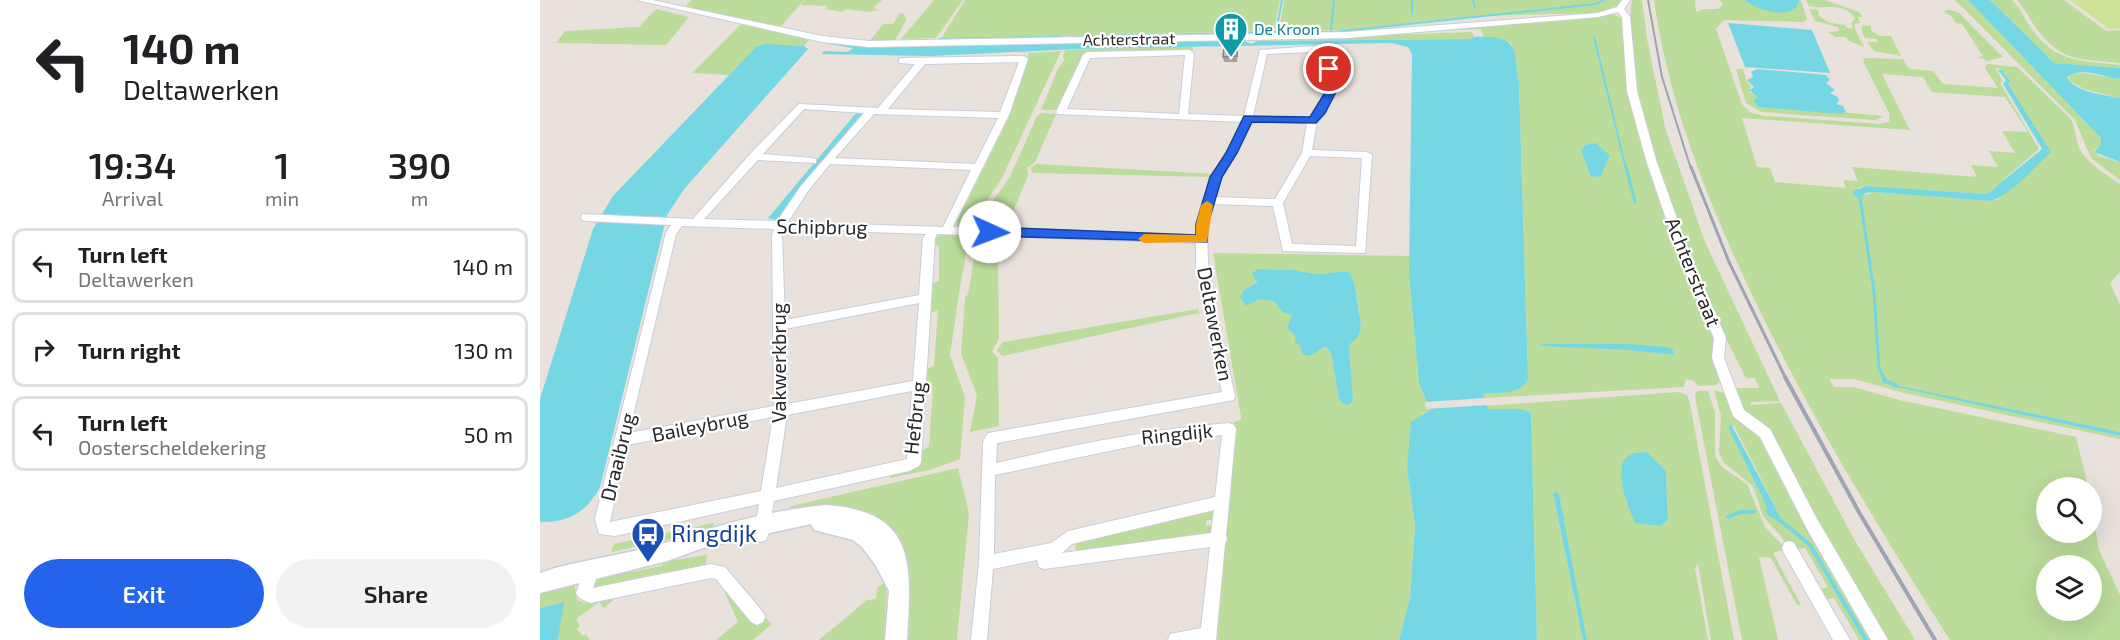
<!DOCTYPE html>
<html lang="en">
<head>
<meta charset="utf-8">
<style>
	body { margin:0; font-family:"Exo 2",sans-serif; background:#f2f2f2; color:#202124; height:100vh; display:flex; flex-direction:column; font-size:22px; white-space:nowrap }
	* { box-sizing:border-box; margin:0 }
	p { font-size:20px; color:#757577 }
	.icon { flex:none; width:33px; height:33px; fill:none; stroke:currentColor; stroke-width:2; stroke-linecap:round; stroke-linejoin:round }
	.map { position:relative; flex:1; overflow:hidden }
	.side { display:flex; flex-direction:column; background:#fff; width:540px }
	.side>* { flex:none }
	.hud { background:#fff; color:#202124; overflow:hidden }
	.fabs { position:absolute; left:1496px; top:477px; display:grid; gap:12px }
	.fabs a { display:grid; place-items:center; width:66px; height:66px; border-radius:50%; background:#fff; box-shadow:0 6px 24px #0002; font-size:30px }
	.pin { position:absolute; display:grid; place-items:center; width:51px; height:51px; color:#fff; margin:-26px; border:3px solid #fff; border-radius:50%; box-shadow:0 2px 6px #0007 }
	.me { position:absolute; width:66px; margin:-33px; rotate:92deg; stroke-linejoin:round; filter:drop-shadow(0 0 4px #0008) }
	.turn { display:flex; align-items:center; gap:21px; height:126px; padding:0 24px; font-size:27px }
	.turn .icon { width:78px; height:78px; stroke-width:2.5 }
	.turn b { display:block; font-size:42px; line-height:51px }
	.eta { display:flex; justify-content:space-evenly; align-items:center; height:102px; text-align:center }
	.eta b { font-size:36px; font-weight:600; line-height:42px }
	.primary-button { display:flex; gap:12px; margin-top:auto; padding:12px 24px }
	.primary-button a { flex:1; height:69px; border-radius:36px; background:#2563eb; color:#fff; font-size:24px; font-weight:600; line-height:69px; text-align:center }
	.primary-button a+a { background:#f2f2f2; color:#202124 }
	ul { padding:0; list-style:none }
	li { display:flex; align-items:center; gap:18px; height:75px; margin:0 12px 9px; padding:0 12px; border:3px solid #e0e0e0; border-radius:12px }
	li div { flex:1 }
	li b { display:block; font-size:22px }
	li em { font-style:normal }
	main { display:flex; flex:1; min-height:0 }
	.map>svg:first-child { display:block }
</style>
</head>
<body>
<main>
<section class="side">
<div class="hud">
<div class="turn"><svg class="icon" aria-label="left" viewBox="0 0 24 24"><path d="M17 20v-9H6M10 6l-5 5 5 5"/></svg><div><b>140 m</b>Deltawerken</div></div>
</div>
<div class="eta">
<div><b>19:34</b><p>Arrival</p></div>
<div><b>1</b><p>min</p></div>
<div><b>390</b><p>m</p></div>
</div>
<ul>
<li><svg class="icon" aria-label="left" viewBox="0 0 24 24"><path d="M17 20v-9H6M10 6l-5 5 5 5"/></svg><div><b>Turn left</b><p>Deltawerken</p></div><em>140 m</em></li>
<li><svg class="icon" aria-label="right" viewBox="0 0 24 24"><path d="M7 20v-9h11M14 6l5 5-5 5"/></svg><div><b>Turn right</b></div><em>130 m</em></li>
<li><svg class="icon" aria-label="left" viewBox="0 0 24 24"><path d="M17 20v-9H6M10 6l-5 5 5 5"/></svg><div><b>Turn left</b><p>Oosterscheldekering</p></div><em>50 m</em></li>
</ul>
<div class="primary-button"><a>Exit</a><a>Share</a></div>
</section>
<div class="map">
<svg width="1580" height="640" viewBox="0 0 1580 640">
	<rect width="100%" height="100%" fill="#e9e1db"/>
	<path fill="#bbdc9b" fill-rule="evenodd" d="M108,0L153,7L146,5L152,0H264L241,26L225,23L253,30Z
		M265,0H342L333,8L338,10L329,12L305,9L302,12L286,9L288,6L261,5Z
		M394,0H423L396,38L361,39Z
		M425,0H740L734,31L401,39Z
		M744,0H1083V4L1071,11L1058,13L937,16L808,30L739,31Z
		M1092,0H1102L1107,39L1125,127L1165,242L1240,401L1211,402V405L1241,403L1314,539L1375,640H1343L1245,463L1203,412L1195,388H1219L1215,378H1206C1170,309 1139,237 1116,162C1105,125 1095,90 1092,50C1091,34 1089,16 1092,0Z
		M1114,0H1155L1156,12L1163,9H1178L1183,4L1179,0H1205L1228,11L1259,3V0H1261L1267,19L1263,22L1184,20L1176,29L1202,104L1211,113L1226,116L1338,124L1349,122V113L1323,61L1325,58L1363,59L1369,69L1393,71L1403,84L1458,88L1445,68L1447,64L1477,67L1530,118C1536,128 1535,135 1538,145C1543,161 1567,175 1580,184V272L1570,283L1580,305V432L1353,386L1580,436V439L1364,393L1314,379H1289L1294,387H1314L1359,400L1536,437L1548,487L1506,488V532H1551V503L1559,550L1580,595V640H1410C1339,529 1272,419 1215,301C1169,204 1129,106 1114,0ZM1455,68C1463,69 1466,75 1470,81L1468,84L1510,152L1458,199L1449,201L1334,192L1317,198V188L1326,186L1447,194L1499,149L1460,83L1463,81ZM1342,74L1383,77L1392,92L1465,97L1488,132L1462,131L1475,153L1449,151L1458,167L1431,165L1437,177L1312,167L1318,181L1303,180L1306,188L1235,182L1230,168L1217,167L1202,118L1370,130ZM1506,566H1551V610H1506Z
		M1266,0H1285L1319,12L1322,17H1318L1320,23L1315,24V29L1324,47L1309,41L1306,37H1295L1288,32L1299,31L1298,27L1275,21L1269,9L1278,10L1279,16L1290,23L1305,25L1307,28L1313,29L1311,23L1315,19C1305,1 1284,10 1269,6Z
		M1415,0H1428L1561,138V144L1553,151L1559,156L1580,162V180L1551,158L1535,120Z
		M1450,0H1472C1481,9 1485,20 1493,31C1517,63 1543,61 1580,65V68L1514,63Z
		M1477,0H1524L1566,31L1580,30V63C1544,59 1523,63 1499,32C1491,22 1486,10 1477,0Z
		M116,9L149,17L126,45L16,43L25,31L99,27Z
		M1409,10L1418,12L1463,57L1448,61L1438,57L1443,56L1422,24L1416,23L1411,16L1403,11Z
		M360,13L364,14L366,20L355,41L329,42L343,24H353Z
		M1072,14L1084,19L1103,139L1176,335L1173,359L1181,381L1176,385L1159,386L1152,380L1146,379L1144,387L943,398V394L975,391L988,378L979,84L972,44L964,39L944,37L941,29L855,32Z
		M201,24L269,40L264,46L219,45L189,75L152,73Z
		M1323,25L1331,26V31L1340,36H1351L1361,56L1334,51L1327,42H1338L1336,39L1325,38L1321,29Z
		M932,32L934,37L929,39L716,41L717,38L849,33L850,35Z
		M653,46V50L543,53L517,110H501L518,69L525,59L523,57L525,50Z
		M521,51L462,178L437,215L433,227L417,226L416,221L489,53Z
		M1196,69H1203L1207,82L1211,86L1210,92L1217,97L1214,100L1215,104L1344,116L1335,120L1222,112L1206,103Z
		M1542,73L1580,79V98L1544,89L1528,80L1531,74Z
		M501,113L516,114L495,162L487,168L488,176L466,228L439,227L447,209L470,177L497,116Z
		M497,164L674,174L673,177L493,173L490,168Z
		M403,234L430,235L420,287L410,355L425,397L420,459L389,470L350,478V476L389,446L393,389L383,395L385,371L394,365L398,310L388,314L389,285L399,281V245L392,246L393,239Z
		M438,236H461L458,246L459,339L452,351L458,358L459,426L430,432L437,395L421,354L425,298L428,294Z
		M673,253L870,256L869,275L879,383L890,410L882,414L867,468L875,525L870,598L859,640H674L694,422L701,420V417ZM718,269L752,270L778,274L805,271L810,273L814,282L821,324L819,336L810,344L809,349L808,405L803,404L799,399L791,352L787,347L784,346L773,354L767,356L756,335L752,315L742,312L734,301L719,298L706,306L704,290L717,281Z
		M658,309L659,313L462,356L457,350L463,342Z
		M1174,390L1184,393L1191,409L1224,435L1337,640H1319L1294,598L1285,600L1280,589L1288,587L1265,548L1257,549L1249,546L1223,516L1213,486L1183,462L1179,452L1181,416ZM1188,426H1194L1242,520L1240,522L1225,513L1228,508Z
		M1158,391H1168L1175,412V456L1182,467L1207,484L1225,527L1246,549L1233,553L1261,605H1257L1231,558L1219,557L1238,640H1202L1156,402L1155,394Z
		M1139,392L1147,395L1150,404L1194,640H1171L1158,563L1155,568L1168,640H1047L1017,492L1013,493L1043,640H997L991,414L968,409H947L945,406ZM1107,452L1126,471L1128,520L1087,505L1082,466Z
		M418,468L429,513L417,640H364L363,561L250,512L251,506Z
		M674,505L673,520H667L666,525L672,526L671,538L535,556L536,538Z
		M174,523L172,530L130,542V539L71,552L74,544Z
		M167,555L165,567L126,576V572L105,576L104,581L54,589L53,586L60,576L71,570L70,576L122,566L123,562Z
		M347,581L344,640H279L327,600L336,599L337,588Z
		M34,583L37,600L45,603L72,598L73,600L64,608L59,602L36,619L40,626L37,629L43,636L46,634L50,640H18L23,602L0,608V590Z
		M186,588L215,624L225,617L232,624L213,640H176L198,622L184,590Z"/>
	<path fill="#cee397" d="M1530,0H1580V28L1569,29Z"/>
	<path fill="#75d7e4" d="M1205,0H1259V3C1249,21 1217,10 1205,0Z
		M1428,0H1450L1514,63L1580,68V79C1564,78 1540,65 1527,78C1536,92 1564,95 1580,98V162L1554,152L1561,144V138Z
		M1188,23L1272,30L1290,73L1205,67Z
		M934,37C980,35 973,46 979,84L988,378C982,396 959,392 943,394L948,409H982L991,413L997,640H859L870,598L875,525L867,468L871,422L890,410L879,383L869,275L872,54L868,47L851,43L537,49L390,56L281,54L284,51L307,52L313,48L284,43L330,47L702,40L711,44L718,41L929,39Z
		M225,44L264,46L268,49L145,188L127,215L60,487C47,512 28,523 0,522V399L53,229L73,196L217,46Z
		M1217,69L1286,75L1290,80L1286,83L1295,90L1290,93L1298,97L1299,101L1296,104L1303,106L1306,112L1300,114L1219,107L1213,101L1217,97L1210,90L1214,87L1207,80L1213,77L1211,72Z
		M1458,70H1462L1470,81L1468,84L1511,152C1496,166 1467,199 1449,201L1334,192L1326,193L1320,199L1313,195V191L1326,186L1447,194L1502,149L1463,84L1466,80Z
		M317,112L324,113L237,220L228,218Z
		M1056,143L1070,156L1060,177L1051,176L1041,151L1045,145Z
		M718,269L752,270L778,274L805,271L810,273L814,282L821,325L819,336L810,344L809,349L813,401L808,405L803,404L799,399L791,353L787,347H783L774,354L767,356L762,353L760,345L755,342V335L747,328L752,315L742,312L734,301L719,299L706,306L700,297L704,290L717,282L712,273Z
		M1000,344H1089L1127,347L1132,349L1135,355L1088,350L1002,346Z
		M1355,385L1580,432V436L1352,386Z
		M1191,424L1242,520L1240,523L1225,513L1227,507L1188,427Z
		M1107,452L1126,471L1128,520L1120,526L1096,523C1088,511 1075,472 1085,459C1091,452 1100,453 1107,452Z
		M1017,492L1019,494L1047,640H1043L1013,493Z
		M24,602L18,640H0V608Z"/>
	<path fill="#e9e1db" d="M946,398L948,405L886,409L885,402Z"/>
	<g fill="none" stroke-linecap="round" stroke-linejoin="round">
		<path stroke="#75d7e4" stroke-width="2" d="M872,0V14
			M933,0L935,7
			M791,31L794,0
			M730,32H794L1056,4L1064,0
			M736,32L742,0
			M560,36L722,33
			M534,37L553,36
			M1054,37L1086,169
			M399,39L520,37"/>
		<path stroke="#75d7e4" stroke-width="3" d="M1086,167L1095,202
			M1320,197L1334,292L1339,368L1344,379"/>
		<path stroke="#75d7e4" stroke-width="4" d="M1343,377L1345,381L1357,386
			M1188,517L1200,512H1214
			M1241,521L1270,545L1326,640"/>
		<defs>
			<path id="street" d="M97,0H112L282,36L329,41L807,32L1058,13L1077,7L1082,0H1090L1084,9L1090,17L1097,91L1116,160L1153,263L1186,338L1184,358L1204,410L1230,429L1277,519L1348,640H1331L1267,529L1220,437L1194,417L1192,413L1172,358L1174,338L1141,263L1106,160L1087,91L1082,17L1078,12L1058,17L807,38L329,47L282,42Z
				M775,46L787,52L799,86L785,113L777,121L772,150L827,152L832,155L825,253L743,251L733,206L673,204C656,262 683,337 695,396L694,400L457,443L456,463C533,445 610,429 689,423L694,425L696,429L686,535L687,539L685,544L676,640H628L630,634L661,628L670,547L504,569L499,567L497,560L453,569L447,640H431L439,563L443,442L448,433L682,392L656,270V243L397,234L395,238L381,462L379,466L369,471L234,501L228,535L226,540L221,542L216,540L214,535L219,504L75,536L59,534L55,519L126,233L131,225L46,221L42,220L41,217L42,214L153,219L210,154L259,104L338,108L375,64L359,63V59L362,58L484,56L488,59L469,115L413,227L657,235C657,193 684,159 702,122L518,114L516,112L543,55L547,52L650,50L654,54L648,114L704,116L720,50ZM774,52L779,54L789,86L776,112L770,117L713,116L727,54ZM645,55L639,114L527,109L550,58ZM479,62L460,112L348,109L385,64ZM264,109L324,113L261,186L237,221L164,219L218,160L276,163V159L272,158L223,154ZM334,114L458,118L435,164L295,158ZM711,122L767,123L762,153L735,199L675,197L681,177L697,153ZM770,156L822,158L816,246L752,244L743,203ZM290,164L431,170L403,227L248,222L268,191ZM142,226L234,229L232,235L234,406L89,433L136,234ZM245,229L386,234L383,238L379,295L245,320L242,235ZM379,303L373,381L247,404L245,329ZM372,391L367,459L236,488L247,415ZM233,417L221,491L70,522L87,445ZM682,435L675,497L528,531L511,543L454,554L455,475L598,445ZM674,510L671,533L522,553L532,544Z
				M1249,541L1254,543L1310,640H1293L1244,553L1242,548L1244,543Z
				M51,562L56,564L59,569L53,588L171,564L185,567L223,612L225,617L223,622L217,625L211,622L176,579L171,578L50,603L39,598L36,593L46,564Z"/>
			<path id="secondary" d="M285,505C379,511 371,567 367,640H345L349,591L336,566L322,547L313,540L274,530L271,524L166,547L127,561L0,593V573L15,568C52,558 91,554 128,542C178,525 232,510 285,505Z"/>
		</defs>
		<use href="#street" stroke="#c9ced9" stroke-width="2"/>
		<use href="#secondary" stroke="#c9ced9" stroke-width="3"/>
		<use href="#street" fill="#fff" fill-rule="evenodd"/>
		<use href="#secondary" fill="#fff" fill-rule="evenodd"/>
		<path stroke="#9ea4b1" stroke-width="2" d="M1108,0L1122,77L1151,169"/>
		<path stroke="#9ea4b1" stroke-width="3" d="M1151,167L1189,262L1246,379"/>
		<path stroke="#9ea4b1" stroke-width="4" d="M1245,377L1320,514L1395,640"/>
	</g>
	<path fill="#a7a29d" d="M698,52L697,62H684L683,57Z"/>
	<path fill="#c2bcb6" stroke="#88847f" stroke-width="1.5" d="M697,46V56L683,57L684,47Z"/>
	<path fill="#2563eb" stroke="#184099" stroke-width="1.5" d="M789,66L794,69L799,86L785,113L776,123L712,122L697,153L682,177L668,224L667,242L450,236L444,232L450,227L656,235V224L670,177L686,153L704,116L770,117L789,86L783,69Z"/>
	<path fill="#f59e0b" d="M667,201L673,205L667,242L604,243L598,239L604,234L656,235V224L661,205Z"/>
	<defs>
		<symbol id="building-pin" viewBox="-11 -11 22 30"><path d="M0 17L-7.5 6A9.5 9.5 0 1 1 7.5 6Z" fill="#0f9aa8" stroke="#fff"/><path d="M-4-6H4V6H1V3H-1V6H-4ZM-2.5-4.3h1.7v1.8h-1.7ZM.8-4.3h1.7v1.8H.8ZM-2.5-1h1.7V.8h-1.7ZM.8-1h1.7V.8H.8Z" fill="#fff"/></symbol>
		<symbol id="bus-pin" viewBox="-11 -11 22 30"><path d="M0 17L-7.5 6A9.5 9.5 0 1 1 7.5 6Z" fill="#1a4fb4" stroke="#fff"/><path d="M-5-6H5V4H4V6H2V4H-2V6H-4V4H-5ZM-3.5-4V0h7V-4ZM-3.5 1.2v1.5H-2V1.2ZM2 1.2v1.5H3.5V1.2Z" fill="#fff"/></symbol>
	</defs>
	<g fill-rule="evenodd">
		<use href="#building-pin" x="672" y="10" width="38" height="52"/>
		<use href="#bus-pin" x="89" y="515" width="38" height="52"/>
	</g>
	<g text-anchor="middle" stroke-width="4.5" stroke-linejoin="round" paint-order="stroke">
		<g font-size="16" fill="#0d838f" stroke="#fff" text-anchor="start">
			<text x="714" y="35">De Kroon</text>
		</g>
		<g font-size="16" fill="#282828" stroke="#fff">
			<text transform="translate(589 39) rotate(-1)" y="6">Achterstraat</text>
		</g>
		<g font-size="20" fill="#282828" stroke="#fff">
			<text transform="translate(282 227) rotate(1)" y="7">Schipbrug</text>
			<text transform="translate(1153 272) rotate(68)" y="7">Achterstraat</text>
			<text transform="translate(675 324) rotate(79)" y="7">Deltawerken</text>
			<text transform="translate(239 363) rotate(-90)" y="7">Vakwerkbrug</text>
			<text transform="translate(375 418) rotate(-84)" y="7">Hefbrug</text>
			<text transform="translate(160 426) rotate(-11)" y="7">Baileybrug</text>
			<text transform="translate(637 434) rotate(-6)" y="7">Ringdijk</text>
			<text transform="translate(78 457) rotate(-76)" y="7">Draaibrug</text>
		</g>
		<g font-size="24" fill="#164399" stroke="#fff" text-anchor="start">
			<text x="131" y="542">Ringdijk</text>
		</g>
	</g>
</svg>
<div class="fabs">
<a><svg class="icon" aria-label="search" viewBox="0 0 24 24"><circle cx="10" cy="10" r="6"/><path d="M15 15l6 6"/></svg></a>
<a><svg class="icon" aria-label="layers" viewBox="0 0 24 24"><path d="M12 4l9 5-9 5-9-5zM3 14l9 5 9-5"/></svg></a>
</div>
<div class="pin" style="left:789px;top:69px;background:#d93025"><svg class="icon" aria-label="arrive" viewBox="0 0 24 24"><path d="M6 21V4h12l-3 4 3 4H6"/></svg></div>
<svg class="me" style="left:450px;top:232px" viewBox="-20 -20 40 40"><circle r="19" fill="#fff"/><path d="M0-13L10 11 0 6-10 11z" fill="#2563eb"/></svg>
</div>
</main>
</body>
</html>
